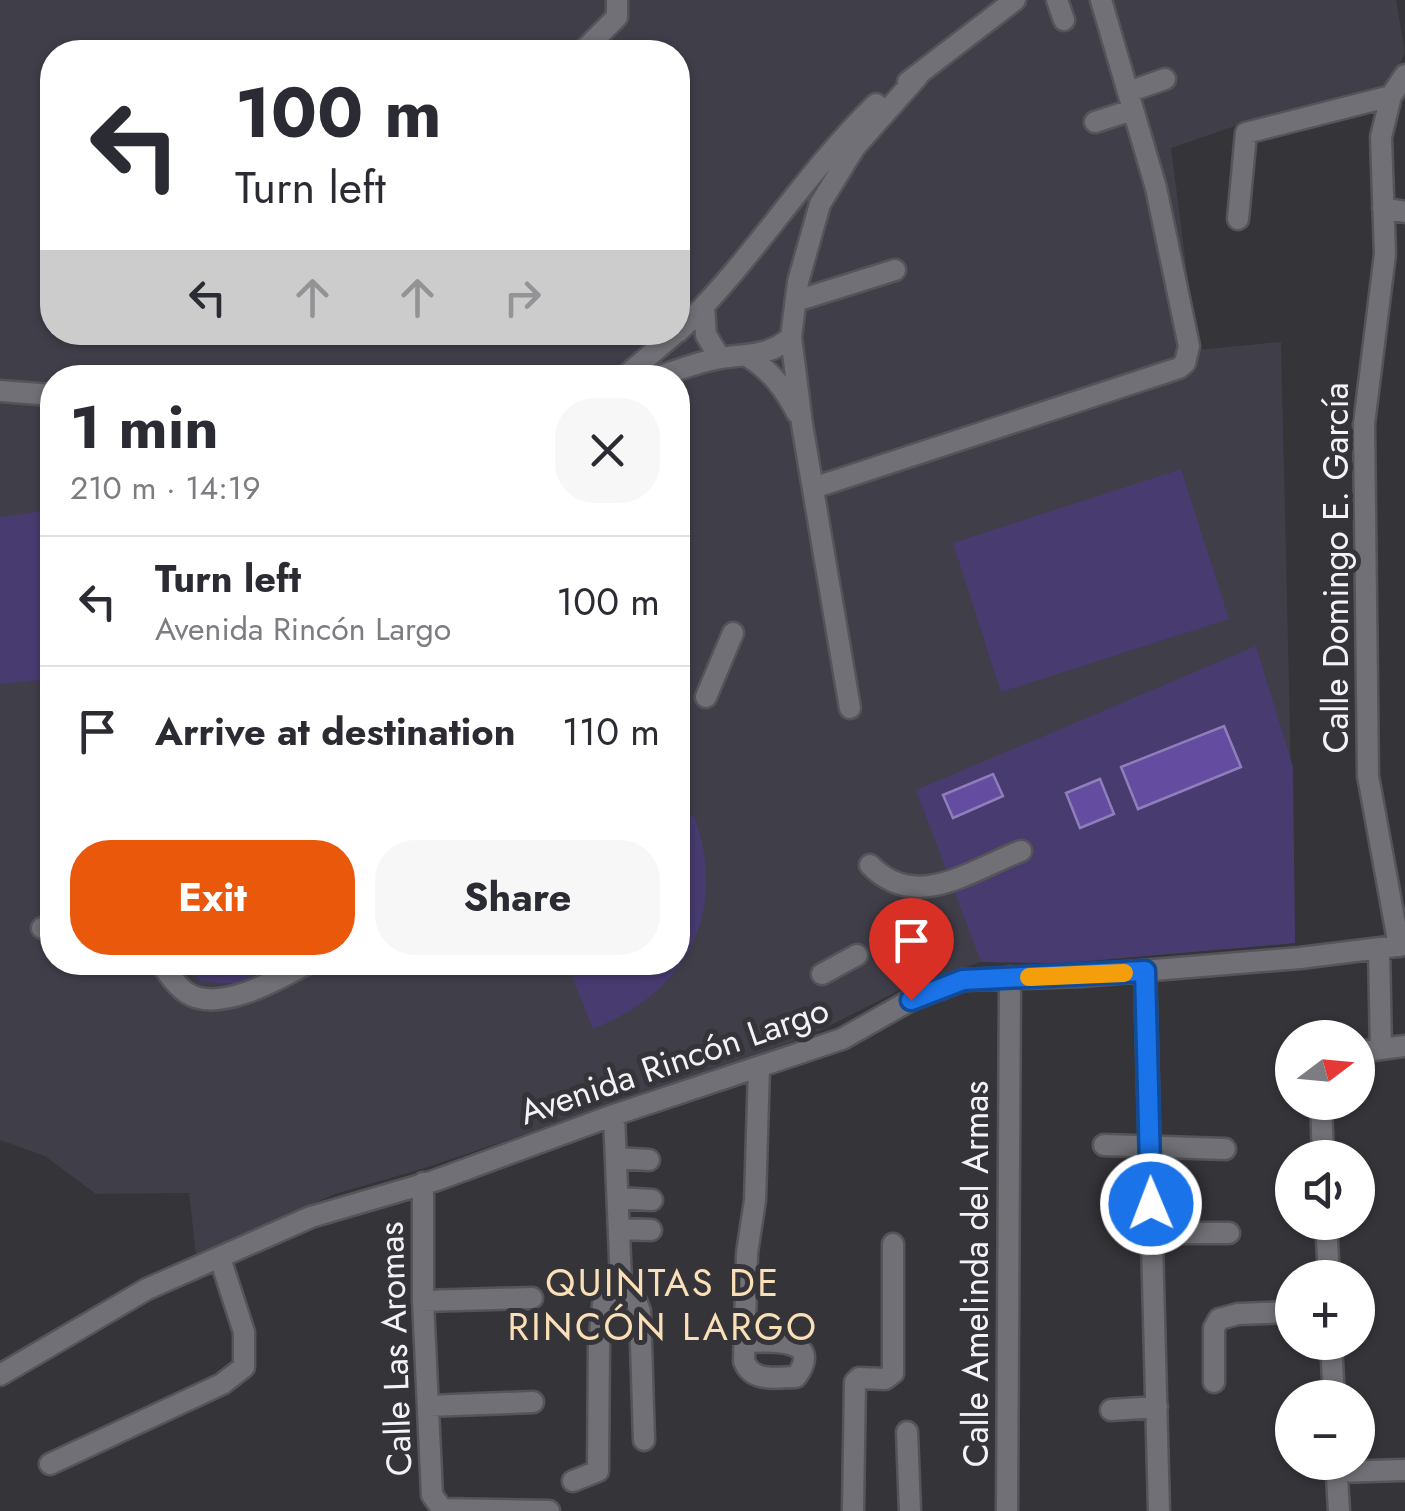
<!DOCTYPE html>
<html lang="en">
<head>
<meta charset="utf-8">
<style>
	body { margin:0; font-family:Jost,sans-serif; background:#f7f7f7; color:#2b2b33; height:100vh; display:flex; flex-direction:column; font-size:38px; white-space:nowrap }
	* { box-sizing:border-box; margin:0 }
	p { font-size:32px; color:#7c7c81 }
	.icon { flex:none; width:55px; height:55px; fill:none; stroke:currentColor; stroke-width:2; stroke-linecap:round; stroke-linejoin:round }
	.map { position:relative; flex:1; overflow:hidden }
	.drawer { position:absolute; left:40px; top:365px; width:650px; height:610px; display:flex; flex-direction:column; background:#fff; border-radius:40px; box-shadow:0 2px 8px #0004 }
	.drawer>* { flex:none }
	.top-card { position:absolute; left:40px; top:40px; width:650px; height:305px; border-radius:40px; box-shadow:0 2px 8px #0004; background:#fff; color:#2b2b33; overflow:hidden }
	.needle { width:65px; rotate:74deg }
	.tools { position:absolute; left:1275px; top:1020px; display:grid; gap:20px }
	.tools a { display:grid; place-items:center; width:100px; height:100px; border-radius:50%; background:#fff; box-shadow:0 2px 8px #0004; font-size:50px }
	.pin { position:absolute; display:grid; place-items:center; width:85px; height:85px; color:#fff; margin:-102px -42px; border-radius:50% 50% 50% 0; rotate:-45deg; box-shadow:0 0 10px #0007 }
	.pin .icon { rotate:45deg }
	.me { position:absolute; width:110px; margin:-55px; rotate:359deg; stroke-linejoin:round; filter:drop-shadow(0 0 8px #0008) }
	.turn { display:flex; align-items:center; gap:35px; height:210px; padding:0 30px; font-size:45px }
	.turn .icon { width:130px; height:130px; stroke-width:2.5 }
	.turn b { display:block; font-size:70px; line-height:85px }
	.lanes { display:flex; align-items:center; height:95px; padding:0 30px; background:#0003; justify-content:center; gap:50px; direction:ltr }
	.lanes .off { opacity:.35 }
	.round { display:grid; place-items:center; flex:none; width:105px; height:105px; border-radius:40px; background:#f7f7f7 }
	.head { display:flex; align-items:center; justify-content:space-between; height:170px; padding:0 30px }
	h1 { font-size:60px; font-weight:700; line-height:75px }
	.cta { display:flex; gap:20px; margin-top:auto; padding:20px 30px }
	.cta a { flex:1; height:115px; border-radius:40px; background:#ea580c; color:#fff; font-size:40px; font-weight:700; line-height:115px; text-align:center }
	.cta a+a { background:#f7f7f7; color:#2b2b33 }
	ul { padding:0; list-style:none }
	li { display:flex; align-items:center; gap:30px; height:130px; padding:0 30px; border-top:2px solid #e1e1e2 }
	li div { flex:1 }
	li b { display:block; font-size:38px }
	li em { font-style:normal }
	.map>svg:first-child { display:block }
</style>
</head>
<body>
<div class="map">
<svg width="1405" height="1511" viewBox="0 0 1405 1511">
	<rect width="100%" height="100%" fill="#353439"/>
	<path fill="#403e49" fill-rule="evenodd" d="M0,0H1396L1405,52L1397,71L1383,86L1365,94L1238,125L1171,148L1197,350L1281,342L1295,943L1064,963L981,962L910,985L813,1034L755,1056L428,1167L335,1194L196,1255L189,1193L96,1194L45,1156L0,1140ZM52,52H678V332H52ZM52,378H678V962H52Z"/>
	<path fill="#483b70" d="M1181,469L1229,619L1001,692L953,543Z
		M52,510V679L0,684V517Z
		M1256,646L1293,767L1295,943L1064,963L981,962L916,790Z
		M694,815C729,913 687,992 593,1029L567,963L678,962V822Z
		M188,963H289C254,983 241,986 200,981Z"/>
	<path fill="#644da0" stroke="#8f7eba" stroke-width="2.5" d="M1224,726L1241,767L1138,809L1121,767Z
		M993,774L1003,796L953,818L943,795Z
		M1100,779L1114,814L1080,828L1066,793Z"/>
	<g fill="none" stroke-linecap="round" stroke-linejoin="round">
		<defs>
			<path id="minor" d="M1057,0L1064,20
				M582,52L617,17V0
				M908,82L1015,0
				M1128,92L1165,79
				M1095,122L1132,110
				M1383,208L1405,212
				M1238,219L1246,133L1391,96
				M796,301L895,270
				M704,307L706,335L720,358
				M678,332C751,263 803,175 876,104
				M747,356C771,371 784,388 797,413
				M623,378L677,332
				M655,378C675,371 695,363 716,359C745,353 768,358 791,337
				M0,391L52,395
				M813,488L1179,368L1185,363L1189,346L1156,188L1101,0
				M706,697L733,633
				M850,708L802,424L791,337L798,282L820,204L855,147L918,76
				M870,865C916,912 969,871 1021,851
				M42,928H52
				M1399,946L1368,776L1364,424L1385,254L1381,137L1391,96L1405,75
				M1379,949L1381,1049
				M160,962C168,973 176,986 187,993C219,1014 281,978 310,962
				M1145,971L1159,1511
				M822,974L857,955
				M1358,1052L1405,1046
				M1321,1102L1323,1158
				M614,1115L621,1282L635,1298L640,1311L644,1440
				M1104,1145L1225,1149
				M616,1158L649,1160
				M423,1183V1301L432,1495L442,1509L549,1511
				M618,1198L652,1200
				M1326,1222L1329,1278
				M619,1229L651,1230
				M1152,1233H1229
				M423,1301L532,1298
				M746,1342C768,1341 825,1337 796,1377C777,1377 752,1383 744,1361L747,1253L755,1200L759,1068
				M1331,1342L1334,1398
				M0,1375L147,1289L311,1217L434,1181L614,1115L842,1039L911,1000L963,980L1081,976L1300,958L1405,945
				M1214,1382V1328L1219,1319L1238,1314L1292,1312
				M428,1406L533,1402
				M1111,1410L1157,1407
				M907,1432L910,1511
				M1336,1462L1339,1511
				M50,1464L222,1384L244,1367V1332L220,1258
				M1337,1472L1405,1470
				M573,1481L598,1471L599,1343L603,1304L621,1282
				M853,1511L855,1382L859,1378L885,1379L893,1373V1244
				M1007,1511L1010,977"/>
		</defs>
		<use href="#minor" stroke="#555458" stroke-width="25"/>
		<use href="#minor" stroke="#717076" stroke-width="20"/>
	</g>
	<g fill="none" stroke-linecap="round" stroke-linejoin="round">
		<defs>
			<path id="route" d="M911,1000L963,980L1145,971L1151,1204"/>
		</defs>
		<use href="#route" stroke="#114b97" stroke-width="25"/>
		<use href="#route" stroke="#1a73e8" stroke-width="18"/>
		<path stroke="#f59e0b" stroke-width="18" d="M1029,977L1124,973"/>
	</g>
	<g text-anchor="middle" stroke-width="10" stroke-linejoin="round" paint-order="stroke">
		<g font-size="35" fill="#f3f2f6" stroke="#353439">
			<text transform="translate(1336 568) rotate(-90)" y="12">Calle Domingo E. García</text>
			<text transform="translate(674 1061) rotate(-19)" y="12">Avenida Rincón Largo</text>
			<text transform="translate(976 1274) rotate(-90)" y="12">Calle Amelinda del Armas</text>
			<text transform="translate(395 1349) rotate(-92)" y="12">Calle Las Aromas</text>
		</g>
		<g font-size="38" letter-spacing="2.5" fill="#fadfb7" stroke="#353439">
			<text x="663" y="1296">QUINTAS DE<tspan x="663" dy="44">RINCÓN LARGO</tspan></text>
		</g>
	</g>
</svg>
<div class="tools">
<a><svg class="needle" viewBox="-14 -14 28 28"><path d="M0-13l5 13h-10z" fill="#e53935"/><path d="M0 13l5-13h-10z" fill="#7c7c81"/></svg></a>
<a><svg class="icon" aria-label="sound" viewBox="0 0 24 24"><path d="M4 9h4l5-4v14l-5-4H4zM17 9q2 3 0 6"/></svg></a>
<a>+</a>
<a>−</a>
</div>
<div class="pin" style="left:911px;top:1000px;background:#d93025"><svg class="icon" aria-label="arrive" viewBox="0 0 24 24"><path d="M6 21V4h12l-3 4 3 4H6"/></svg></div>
<svg class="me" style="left:1151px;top:1204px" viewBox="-20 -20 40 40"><circle r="17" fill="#1a73e8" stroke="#fff" stroke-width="3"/><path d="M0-11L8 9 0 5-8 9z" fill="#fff"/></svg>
<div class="top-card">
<div class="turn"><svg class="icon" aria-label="left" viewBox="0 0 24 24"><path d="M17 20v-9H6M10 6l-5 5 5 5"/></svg><div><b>100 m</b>Turn left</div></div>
<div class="lanes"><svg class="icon" aria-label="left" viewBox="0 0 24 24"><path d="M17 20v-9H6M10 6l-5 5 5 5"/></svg><svg class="icon off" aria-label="ahead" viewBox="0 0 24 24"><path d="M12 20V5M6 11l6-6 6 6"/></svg><svg class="icon off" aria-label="ahead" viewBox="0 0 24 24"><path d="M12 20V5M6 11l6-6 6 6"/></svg><svg class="icon off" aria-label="right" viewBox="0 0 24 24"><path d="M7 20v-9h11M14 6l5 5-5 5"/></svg></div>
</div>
<section class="drawer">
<div class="head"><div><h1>1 min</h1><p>210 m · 14:19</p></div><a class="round"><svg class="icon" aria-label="close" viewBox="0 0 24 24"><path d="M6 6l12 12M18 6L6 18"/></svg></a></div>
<ul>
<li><svg class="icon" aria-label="left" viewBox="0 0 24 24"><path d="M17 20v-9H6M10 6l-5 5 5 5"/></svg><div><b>Turn left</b><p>Avenida Rincón Largo</p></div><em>100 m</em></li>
<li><svg class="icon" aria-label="arrive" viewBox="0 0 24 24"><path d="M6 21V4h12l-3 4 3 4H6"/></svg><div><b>Arrive at destination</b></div><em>110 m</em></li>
</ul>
<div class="cta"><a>Exit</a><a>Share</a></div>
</section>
</div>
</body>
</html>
